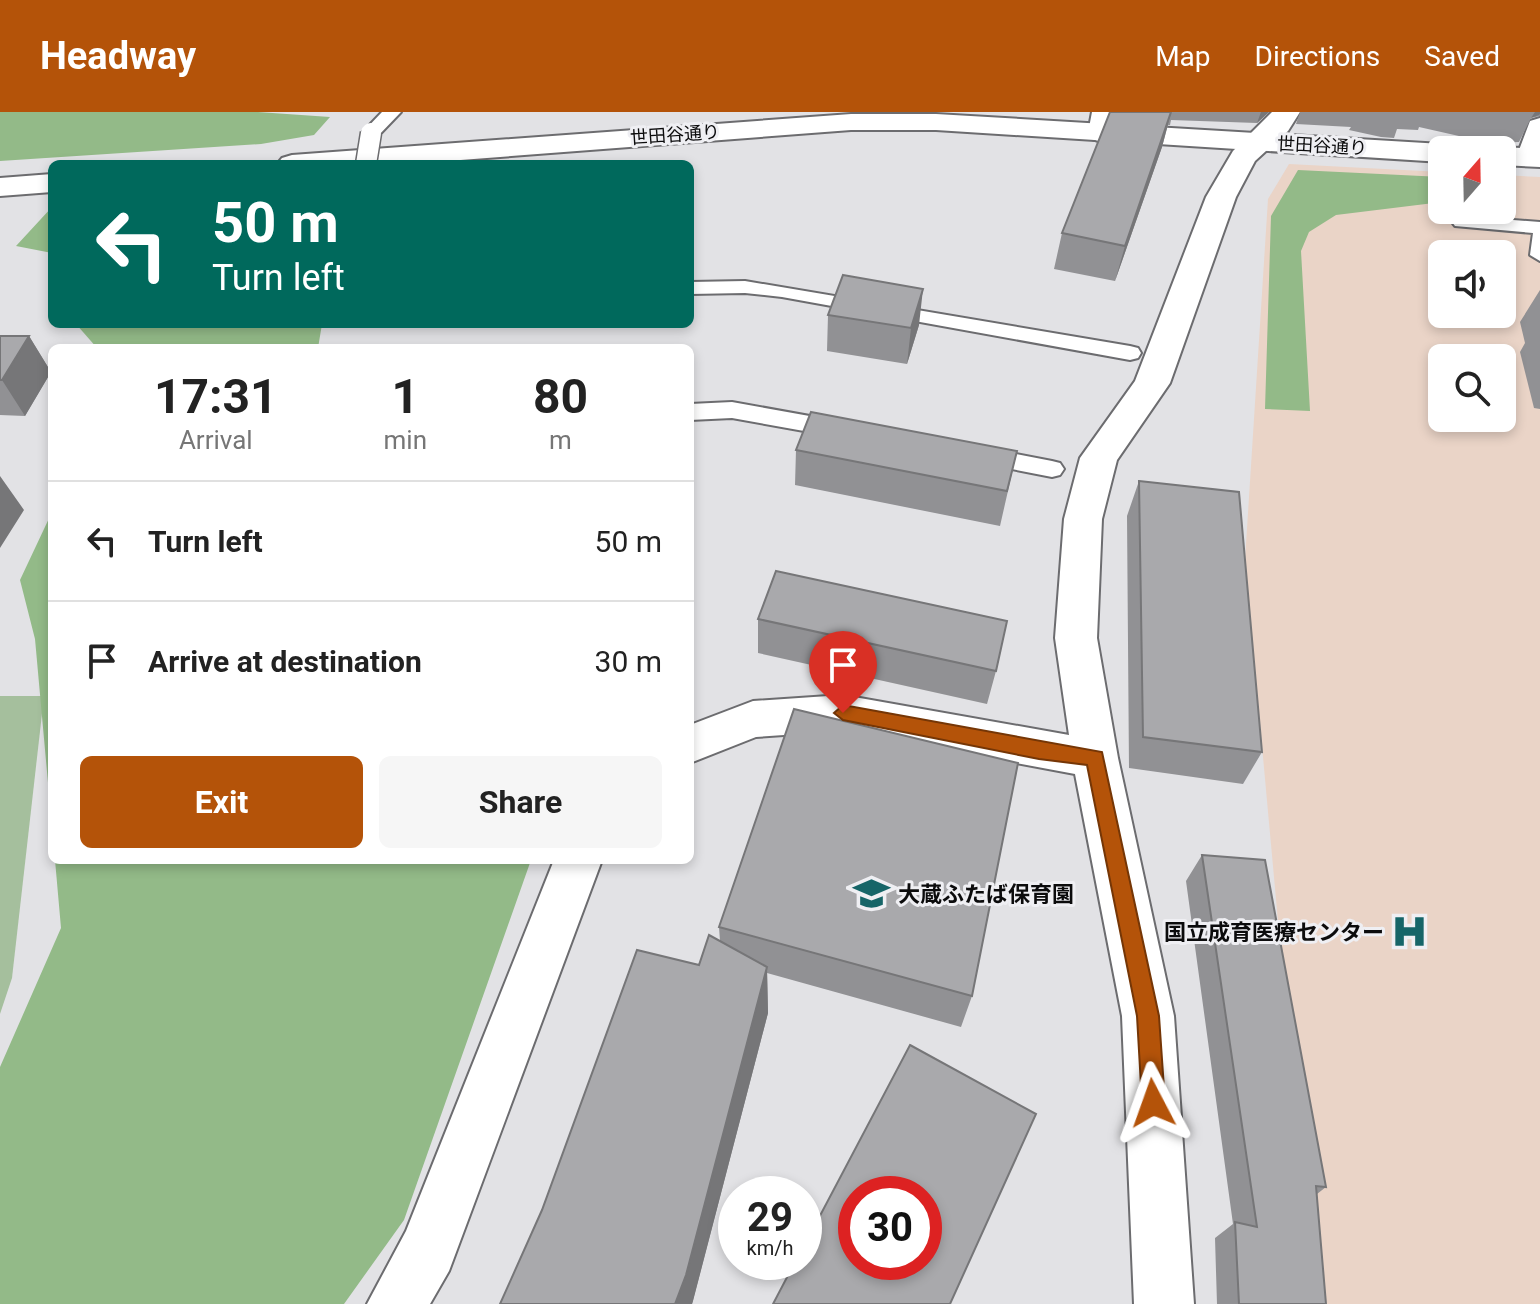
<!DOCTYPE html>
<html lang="en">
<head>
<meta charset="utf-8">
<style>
	body { margin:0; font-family:Roboto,"Noto Sans JP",sans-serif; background:#f6f6f6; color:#222; height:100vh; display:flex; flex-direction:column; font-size:30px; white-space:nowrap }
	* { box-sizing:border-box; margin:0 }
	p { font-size:26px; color:#767676 }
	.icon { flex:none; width:44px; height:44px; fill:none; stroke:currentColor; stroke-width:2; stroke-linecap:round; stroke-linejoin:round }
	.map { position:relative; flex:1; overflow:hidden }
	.drawer { position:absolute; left:48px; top:232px; width:646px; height:520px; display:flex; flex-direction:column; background:#fff; border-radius:12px; box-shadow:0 4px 12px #0003 }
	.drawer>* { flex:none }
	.guide { position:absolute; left:48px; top:48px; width:646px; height:168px; border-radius:12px; box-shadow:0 4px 12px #0003; background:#00695c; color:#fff; overflow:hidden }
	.needle { width:52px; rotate:20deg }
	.controls { position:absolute; left:1428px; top:24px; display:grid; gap:16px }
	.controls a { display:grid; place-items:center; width:88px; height:88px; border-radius:12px; background:#fff; box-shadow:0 4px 12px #0003; font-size:40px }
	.speed { position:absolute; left:718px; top:1064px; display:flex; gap:16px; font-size:40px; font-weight:700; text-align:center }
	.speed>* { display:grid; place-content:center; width:104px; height:104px; border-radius:50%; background:#fff; box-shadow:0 4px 12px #0003; line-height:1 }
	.speed small { font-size:20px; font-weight:400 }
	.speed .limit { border:12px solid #d22; background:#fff; color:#111 }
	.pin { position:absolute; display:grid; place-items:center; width:68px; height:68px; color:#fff; margin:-82px -34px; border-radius:50% 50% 50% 0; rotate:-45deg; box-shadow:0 0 8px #0007 }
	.pin .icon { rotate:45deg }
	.me { position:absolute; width:88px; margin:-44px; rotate:356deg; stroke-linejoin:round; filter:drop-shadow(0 0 6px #0008) }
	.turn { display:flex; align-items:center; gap:28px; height:168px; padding:0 32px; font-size:36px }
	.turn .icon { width:104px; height:104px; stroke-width:2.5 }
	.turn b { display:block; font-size:56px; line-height:68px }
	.eta { display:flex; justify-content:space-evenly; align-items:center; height:136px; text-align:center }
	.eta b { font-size:48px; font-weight:700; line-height:56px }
	.action { display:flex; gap:16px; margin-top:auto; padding:16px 32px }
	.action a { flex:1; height:92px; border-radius:12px; background:#b45309; color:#fff; font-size:32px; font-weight:700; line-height:92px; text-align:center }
	.action a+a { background:#f6f6f6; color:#222 }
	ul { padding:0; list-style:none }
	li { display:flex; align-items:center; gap:24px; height:120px; padding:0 32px; border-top:2px solid #e0e0e0 }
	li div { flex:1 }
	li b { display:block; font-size:30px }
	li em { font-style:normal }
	header { display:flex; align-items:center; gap:48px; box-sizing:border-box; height:112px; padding:0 40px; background:#b45309; color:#fff }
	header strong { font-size:38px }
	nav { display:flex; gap:44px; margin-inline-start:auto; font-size:28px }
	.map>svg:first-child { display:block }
</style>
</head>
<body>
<header>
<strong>Headway</strong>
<nav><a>Map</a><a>Directions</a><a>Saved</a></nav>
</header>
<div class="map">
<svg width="1540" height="1192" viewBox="0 0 1540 1192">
	<rect width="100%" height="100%" fill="#e2e2e5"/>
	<path fill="#ead4c7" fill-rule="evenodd" d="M1289,52L1442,60V98H1502V63L1540,65V1192H1313L1245,448L1268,87ZM1442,142H1502V202H1442ZM1442,246H1502V306H1442Z"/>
	<path fill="#a5bf9d" d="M0,584H44L12,866L0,902Z"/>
	<path fill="#93ba88" d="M0,0H258L330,5L314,23L261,32L0,49Z
		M1298,58L1442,65V90L1336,103L1309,120L1301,139L1310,299L1265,297L1271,104Z
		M52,95V141L16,134Z
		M76,212H322L318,236H97Z
		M52,400V715L35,527L20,468Z
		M55,748H531L404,1108L344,1192H0V955L61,816Z"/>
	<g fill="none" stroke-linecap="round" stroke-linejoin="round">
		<defs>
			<path id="service" d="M382,0H401L377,25H365L362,21Z
				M1462,104L1540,110V149L1530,143L1533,121L1455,114L1452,110Z
				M745,169L1130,234L1138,236L1141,241L1138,246L1130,248L782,185L745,181L690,182V170Z
				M732,290L843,310L851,312L855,318L851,324L843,326L732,306L690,308V292Z
				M979,335L1052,349L1060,351L1064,357L1060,363L1052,365L971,349L967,343L971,337Z"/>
			<path id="minor" d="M1092,0H1121L1112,27L1102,30L1092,27L1088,21Z
				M1272,0H1300L1288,19L1255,49L1236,85L1170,271L1117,348L1102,407L1097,526L1118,646L1174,904L1194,1192H1134L1122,904L1075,662L843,619L756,625L690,651V613L753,589L843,583L1069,623L1055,526L1064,407L1080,346L1135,269L1206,85L1233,39Z
				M1540,6V53L1521,52L1516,46L1530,9Z
				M554,748H602L449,1159L430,1192H367L406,1119Z"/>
			<path id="primary" d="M851,2H936L1442,32L1454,38H1442V50L936,18H851L408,52H277L282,46L292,43Z
				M1502,35L1540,37V55L1502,53V38H1492Z
				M52,62V80L0,84V66Z"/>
		</defs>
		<use href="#service" stroke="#6c6c6f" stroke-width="4"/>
		<use href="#minor" stroke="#6c6c6f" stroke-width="4"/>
		<use href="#primary" stroke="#6c6c6f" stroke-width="4"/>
		<use href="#service" fill="#fff" fill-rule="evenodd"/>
		<use href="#minor" fill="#fff" fill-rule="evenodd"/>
		<use href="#primary" fill="#fff" fill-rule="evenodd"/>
		<defs>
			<path id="service-bridge" d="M366,52L371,21"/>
		</defs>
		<use href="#service-bridge" stroke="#6c6c6f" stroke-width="23" stroke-linecap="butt"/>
		<use href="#service-bridge" stroke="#fff" stroke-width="20"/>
	</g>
	<path fill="#919194" d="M1110,0H1269L1257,11L1171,8L1170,13H1168L1162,35L1115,169L1054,157L1062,121Z
		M1300,0H1540V4L1531,6L1519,30L1490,31L1419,15L1418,18L1397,17L1394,26L1381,25L1349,18L1351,15L1296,12Z
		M1540,178V297L1534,296L1520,240L1525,231L1520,210Z
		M828,203L919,213L907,252L827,239Z
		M0,224H29L51,260L25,304L0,303Z
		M796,338L1017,339L1000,414L795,373Z
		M1139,369L1262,640L1243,672L1129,656L1127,404Z
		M758,507L996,559L987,592L758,541Z
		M1202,743L1326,1075L1317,1082L1326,1192H1217L1215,1126L1233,1112L1186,769Z
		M719,815L972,884L961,915L767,861L768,901L692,1192H500L699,853L720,829Z"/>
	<path fill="#767678" d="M1171,0L1162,35L1115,169L1125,134Z
		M1261,0H1269L1257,11Z
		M1535,0H1540V2L1539,3L1531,6Z
		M923,177L919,213L907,252L911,216Z
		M29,224L51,260L25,304L2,268Z
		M0,364L24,398L0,436Z
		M767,855L768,901L693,1189L692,1192H675Z"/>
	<path fill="#a9a9ac" stroke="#767678" stroke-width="2" fill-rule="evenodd" d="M1110,0H1171L1125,134L1062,121Z
		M843,163L923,177L911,216L828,203Z
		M0,224H29L2,268H0Z
		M811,300L1017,339L1007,379L796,338Z
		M1139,369L1239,380L1262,640L1143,625Z
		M776,459L1007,509L996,559L758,507Z
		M794,597L1018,651L972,884L719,815Z
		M1202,743L1265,748L1326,1075L1316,1074L1326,1192H1239L1235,1110L1257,1115Z
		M709,823L767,855L686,1163L675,1192H500L542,1098L637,838L699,853Z
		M910,933L1036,1002L950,1192H773L795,1150H804V1134ZM856,1082H924V1150H856Z"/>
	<path fill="#b45309" stroke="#753606" stroke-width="2" d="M843,593L1102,640L1159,904L1165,991L1161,999L1153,1003L1145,999L1142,991L1137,904L1087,653L1039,647L843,608L834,601Z"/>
	<defs>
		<symbol id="school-bare" viewBox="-9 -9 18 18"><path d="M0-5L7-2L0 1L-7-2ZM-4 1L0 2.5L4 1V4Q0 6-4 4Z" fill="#166568" stroke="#efeff3" stroke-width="2.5" paint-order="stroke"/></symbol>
		<symbol id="hospital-bare" viewBox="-9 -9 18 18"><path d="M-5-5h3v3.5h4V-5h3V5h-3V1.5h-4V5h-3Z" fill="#166568" stroke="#efeff3" stroke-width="2.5" paint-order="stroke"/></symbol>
	</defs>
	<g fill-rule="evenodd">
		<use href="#school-bare" x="846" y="756" width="51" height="51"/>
		<use href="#hospital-bare" x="1384" y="794" width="51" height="51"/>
	</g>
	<g text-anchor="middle" stroke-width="6" stroke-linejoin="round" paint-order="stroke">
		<g font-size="18" fill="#0b0b0c" stroke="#efeff3">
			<text transform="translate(675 23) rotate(-4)" y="6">世田谷通り</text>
			<text transform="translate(1322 34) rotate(3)" y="6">世田谷通り</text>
		</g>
		<g font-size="22" font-weight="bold" fill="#0b0b0c" stroke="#efeff3" text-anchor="start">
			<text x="898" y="790">大蔵ふたば保育園</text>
			<text x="1384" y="828" text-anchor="end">国立成育医療センター</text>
		</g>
	</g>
</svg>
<div class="controls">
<a><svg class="needle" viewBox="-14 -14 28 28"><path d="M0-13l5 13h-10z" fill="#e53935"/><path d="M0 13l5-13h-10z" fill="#767676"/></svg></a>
<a><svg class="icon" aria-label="sound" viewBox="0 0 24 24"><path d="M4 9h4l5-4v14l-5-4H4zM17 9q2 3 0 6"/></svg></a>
<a><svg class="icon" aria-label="search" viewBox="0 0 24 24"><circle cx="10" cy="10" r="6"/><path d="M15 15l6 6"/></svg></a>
</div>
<div class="speed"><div>29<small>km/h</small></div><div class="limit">30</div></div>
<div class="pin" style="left:843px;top:601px;background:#d93025"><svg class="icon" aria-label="arrive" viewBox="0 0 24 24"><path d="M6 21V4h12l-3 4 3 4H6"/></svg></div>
<svg class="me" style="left:1153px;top:991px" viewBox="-20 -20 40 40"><path d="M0-17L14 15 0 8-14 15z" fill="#b45309" stroke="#fff" stroke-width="4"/></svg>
<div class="guide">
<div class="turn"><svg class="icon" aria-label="left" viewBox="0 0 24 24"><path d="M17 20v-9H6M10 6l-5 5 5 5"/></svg><div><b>50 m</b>Turn left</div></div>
</div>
<section class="drawer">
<div class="eta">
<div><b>17:31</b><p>Arrival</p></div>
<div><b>1</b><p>min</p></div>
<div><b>80</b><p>m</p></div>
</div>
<ul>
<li><svg class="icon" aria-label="left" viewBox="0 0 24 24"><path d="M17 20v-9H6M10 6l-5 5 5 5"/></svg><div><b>Turn left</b></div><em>50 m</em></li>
<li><svg class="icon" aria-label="arrive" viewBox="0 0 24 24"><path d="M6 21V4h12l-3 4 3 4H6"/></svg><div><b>Arrive at destination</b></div><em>30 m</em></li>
</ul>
<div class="action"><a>Exit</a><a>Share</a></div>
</section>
</div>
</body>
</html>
